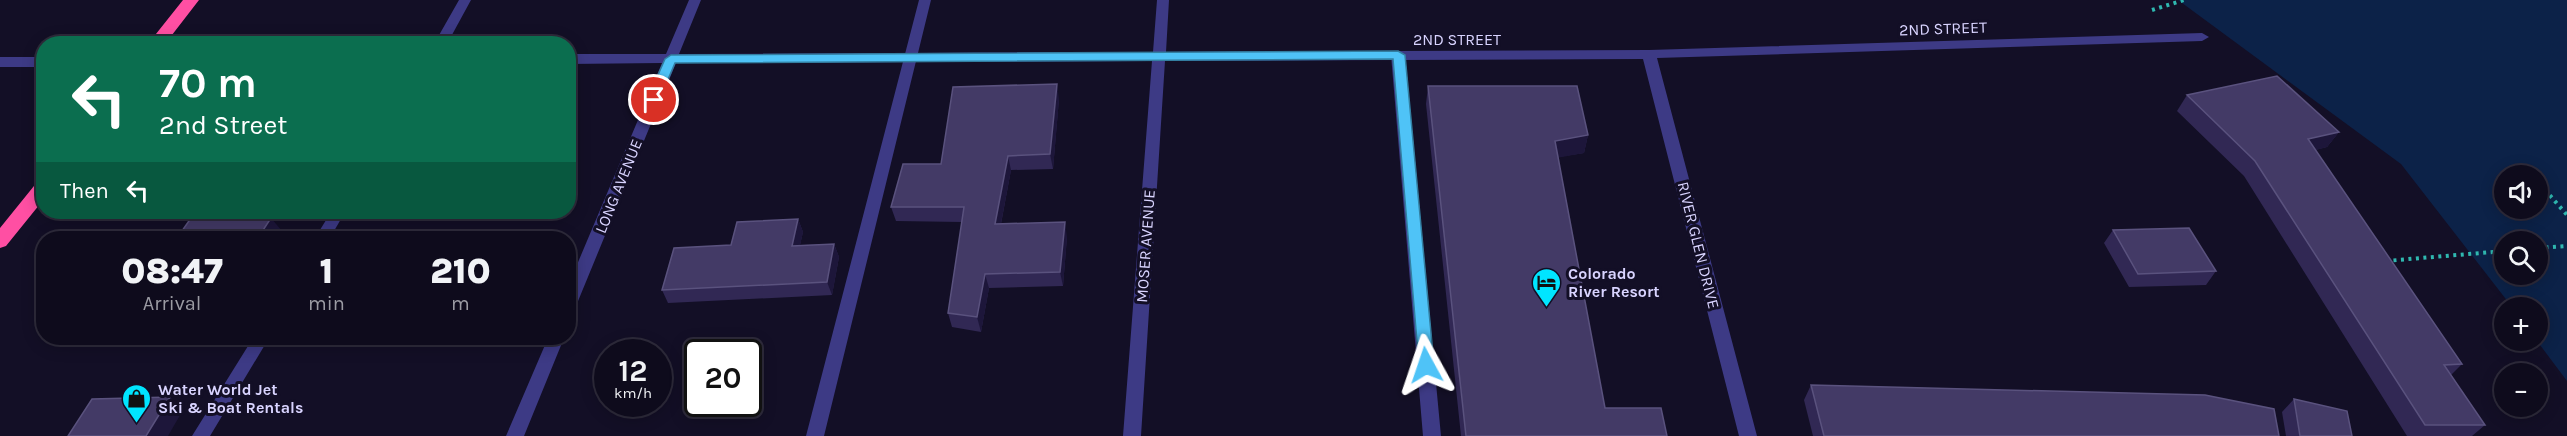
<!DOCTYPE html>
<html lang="en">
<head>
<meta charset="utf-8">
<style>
	body { margin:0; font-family:Karla,sans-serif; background:#1c1929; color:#f1f3f6; height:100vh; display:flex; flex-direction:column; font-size:22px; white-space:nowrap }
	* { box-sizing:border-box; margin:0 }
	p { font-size:20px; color:#9b9ba3 }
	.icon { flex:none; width:33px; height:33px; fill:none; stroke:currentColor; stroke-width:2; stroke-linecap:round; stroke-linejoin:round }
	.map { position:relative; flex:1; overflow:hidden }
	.side { position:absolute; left:36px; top:231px; width:540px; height:114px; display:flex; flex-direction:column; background:#0e0b1c; border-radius:24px; box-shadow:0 3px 15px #0003,0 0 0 2px #2e2b3b }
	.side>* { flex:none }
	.top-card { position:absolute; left:36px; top:36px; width:540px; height:183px; border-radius:24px; box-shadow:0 3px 15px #0003,0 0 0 2px #2e2b3b; background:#0b6e4f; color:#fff; overflow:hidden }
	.controls { position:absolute; left:2494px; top:165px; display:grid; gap:12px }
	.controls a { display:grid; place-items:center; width:54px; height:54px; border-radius:50%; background:#0e0b1c; box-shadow:0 3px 15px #0003,0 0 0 2px #2e2b3b; font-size:30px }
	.speed { position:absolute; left:594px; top:339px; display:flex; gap:12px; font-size:30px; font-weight:700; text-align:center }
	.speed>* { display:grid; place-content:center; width:78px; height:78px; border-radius:50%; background:#0e0b1c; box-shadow:0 3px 15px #0003,0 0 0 2px #2e2b3b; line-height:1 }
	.speed small { font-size:15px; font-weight:400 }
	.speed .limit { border:3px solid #111; border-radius:9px; background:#fff; color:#111 }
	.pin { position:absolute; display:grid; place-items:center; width:51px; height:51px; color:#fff; margin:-26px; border:3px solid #fff; border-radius:50%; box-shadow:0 2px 6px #0007 }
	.me { position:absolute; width:66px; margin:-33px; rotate:355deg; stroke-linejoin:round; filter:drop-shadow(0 0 4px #0008) }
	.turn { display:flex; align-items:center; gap:21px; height:126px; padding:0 24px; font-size:27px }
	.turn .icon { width:78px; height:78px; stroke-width:2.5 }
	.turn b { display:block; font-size:42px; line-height:51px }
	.then { display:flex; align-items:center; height:57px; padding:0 24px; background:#0003; gap:12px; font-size:22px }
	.eta { display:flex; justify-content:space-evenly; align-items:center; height:102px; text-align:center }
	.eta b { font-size:36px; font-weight:800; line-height:42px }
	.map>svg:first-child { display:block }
</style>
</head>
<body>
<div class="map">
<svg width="2567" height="436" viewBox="0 0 2567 436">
	<rect width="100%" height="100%" fill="#130f26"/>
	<path fill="#0c2248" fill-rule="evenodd" d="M2178,0H2567V381L2537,341L2538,308L2512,307L2401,164ZM2505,176H2538V208H2505ZM2505,242H2538V274H2505Z"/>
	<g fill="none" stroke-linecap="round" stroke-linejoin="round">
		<path stroke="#2fb8b0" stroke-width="4" stroke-dasharray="3 4.5" stroke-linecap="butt" d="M2152,10L2184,0
			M2540,184L2567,215
			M2538,248L2567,246
			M2386,261L2505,251"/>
		<path fill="#3d3a85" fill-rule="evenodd" d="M459,0H471L447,44H434Z
			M919,0H931L824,436H806Z
			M1398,51L1405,55L1441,436H1423L1391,55Z
			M331,212H345L330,238H315Z
			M253,338H269L210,436H192Z"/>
		<path fill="#3d3a85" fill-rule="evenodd" d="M689,0H701L679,54L1153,52L1157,0H1169L1166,52L1649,50L2202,33L2209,37L2202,41L1657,58L1757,436H1739L1643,59L1165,61L1141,436H1123L1152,61L676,63L576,306L574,310L568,312V286L662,63L568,64V54H666Z
			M0,57H44V67H0Z
			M548,338H564L524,436H506Z"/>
		<path fill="#ff4fa3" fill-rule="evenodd" d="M183,0H199L165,44H148Z
			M44,180V199L6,246L0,248V228L38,181Z"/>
	</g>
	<path fill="#312854" d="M1428,86L1588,135L1584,153L1558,157L1605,408L1667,436H1461L1426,104Z
		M2187,95L2339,132L2327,147L2315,150L2462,364L2451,375L2485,425L2472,436H2407L2244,176L2177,111Z
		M1059,99L1053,169L1011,170L1001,224L1067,237L1063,286L989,288L981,332L952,327L948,313L962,222L896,221L891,207L941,164Z
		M798,219L803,232L800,245L834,244L839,257L832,295L668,303L662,290L731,245Z
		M2113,230L2216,271L2206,285L2129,287L2104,243Z
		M1811,385L2279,436H1813L1804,400Z
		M2294,399L2352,436H2286L2282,412Z"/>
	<path fill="#1d163a" d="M1057,84L1059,99L1053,169L1050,154Z
		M2339,132L2327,147L2296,155L2308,139Z
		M1588,135L1584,153L1551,159L1555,141Z
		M1008,156L1011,170L998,239L995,224Z
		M271,218L282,231L277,238H258Z
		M798,219L803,232L797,259L792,246Z
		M1065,222L1067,237L1063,286L1060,272Z
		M834,244L839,257L832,295L827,282Z
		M985,274L989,288L981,332L977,317Z
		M170,397L183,410L168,436H146Z"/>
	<path fill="#433a66" stroke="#5a527e" stroke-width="1.5" d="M2277,76L2339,132L2308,139L2462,364L2444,365L2485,425H2425L2255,161L2187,95Z
		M1057,84L1050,154L1008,156L995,224L1065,222L1060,272L985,274L977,317L948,313L964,207H891L903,164H941L953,87Z
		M1428,86H1577L1588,135L1555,141L1605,408H1661L1667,436H1466Z
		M191,218H271L258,238H177Z
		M798,219L792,246L834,244L827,282L662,290L674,248L731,245L737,222Z
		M2189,228L2216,271L2138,274L2113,230Z
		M1811,385L2205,395L2274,409L2279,436H1824Z
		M170,397L146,436H68L92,399Z
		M2294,399L2347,411L2352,436H2300Z"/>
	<path fill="#4fc3f7" stroke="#337fa1" stroke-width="1.5" d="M1398,51L1405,55L1434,365L1431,369H1421L1419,365L1393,59L675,63L658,103H649L647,100L665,59L671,55Z"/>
	<defs>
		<symbol id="hotel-pin" viewBox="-11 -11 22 30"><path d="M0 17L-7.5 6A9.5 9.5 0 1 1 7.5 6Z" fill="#00e5ff" stroke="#130f26"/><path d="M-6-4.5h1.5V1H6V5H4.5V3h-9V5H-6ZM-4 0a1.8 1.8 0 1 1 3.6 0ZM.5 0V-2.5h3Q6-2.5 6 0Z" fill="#111"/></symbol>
		<symbol id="shop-pin" viewBox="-11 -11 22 30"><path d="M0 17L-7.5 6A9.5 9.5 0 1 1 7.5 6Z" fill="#00e5ff" stroke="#130f26"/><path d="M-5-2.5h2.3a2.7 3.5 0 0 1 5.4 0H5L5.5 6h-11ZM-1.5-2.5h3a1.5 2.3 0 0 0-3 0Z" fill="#111"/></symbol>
	</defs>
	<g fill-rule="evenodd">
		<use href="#hotel-pin" x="1530" y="266" width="33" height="45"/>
		<use href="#shop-pin" x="120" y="382" width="33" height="45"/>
	</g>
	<g text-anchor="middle" stroke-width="6" stroke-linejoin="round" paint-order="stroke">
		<g font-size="16" fill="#d9d4ff" stroke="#130f26">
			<text transform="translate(1943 28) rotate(-2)" y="6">2ND STREET</text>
			<text x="1457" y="45">2ND STREET</text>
			<text transform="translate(618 186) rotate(-68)" y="6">LONG AVENUE</text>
			<text transform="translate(1699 245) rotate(76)" y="6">RIVER GLEN DRIVE</text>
			<text transform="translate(1145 246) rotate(-86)" y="6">MOSER AVENUE</text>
		</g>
		<g font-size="16" font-weight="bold" fill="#d9d4ff" stroke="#130f26" text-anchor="start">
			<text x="1568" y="279">Colorado<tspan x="1568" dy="18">River Resort</tspan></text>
			<text x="158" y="395">Water World Jet<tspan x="158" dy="18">Ski &amp; Boat Rentals</tspan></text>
		</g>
	</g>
</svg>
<div class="controls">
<a><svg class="icon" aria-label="sound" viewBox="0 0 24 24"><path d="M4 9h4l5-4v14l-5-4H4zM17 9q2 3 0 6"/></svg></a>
<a><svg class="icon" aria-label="search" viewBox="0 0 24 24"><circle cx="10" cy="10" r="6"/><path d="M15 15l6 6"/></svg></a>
<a>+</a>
<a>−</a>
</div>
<div class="speed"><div>12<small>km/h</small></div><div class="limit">20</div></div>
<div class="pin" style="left:654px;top:100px;background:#d93025"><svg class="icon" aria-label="arrive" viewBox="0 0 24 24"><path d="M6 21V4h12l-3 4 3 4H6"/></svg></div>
<svg class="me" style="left:1426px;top:365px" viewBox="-20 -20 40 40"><path d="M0-17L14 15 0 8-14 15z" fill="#4fc3f7" stroke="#fff" stroke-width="4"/></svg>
<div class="top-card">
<div class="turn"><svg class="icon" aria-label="left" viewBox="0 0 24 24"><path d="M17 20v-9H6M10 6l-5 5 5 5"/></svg><div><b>70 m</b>2nd Street</div></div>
<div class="then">Then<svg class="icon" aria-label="left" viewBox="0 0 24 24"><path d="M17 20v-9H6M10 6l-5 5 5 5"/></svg></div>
</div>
<section class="side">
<div class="eta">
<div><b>08:47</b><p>Arrival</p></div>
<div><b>1</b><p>min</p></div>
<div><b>210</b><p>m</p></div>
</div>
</section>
</div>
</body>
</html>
